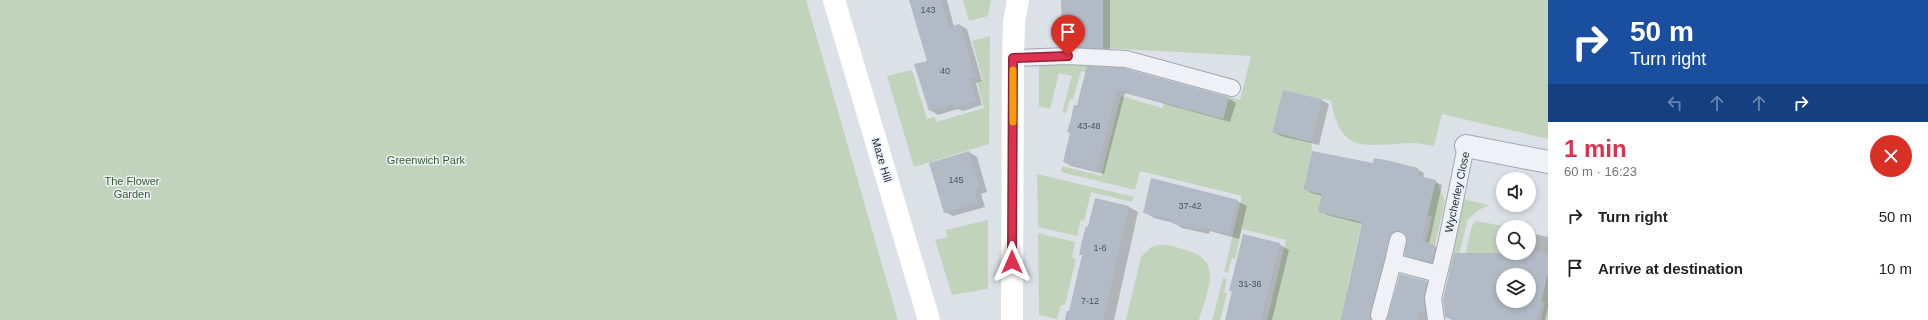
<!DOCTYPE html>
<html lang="en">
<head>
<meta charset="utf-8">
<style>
	body { margin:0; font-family:Helvetica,sans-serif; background:#f2f2f2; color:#222; height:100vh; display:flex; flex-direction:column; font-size:15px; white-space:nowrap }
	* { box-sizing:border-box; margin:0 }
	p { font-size:13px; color:#767676 }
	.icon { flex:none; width:22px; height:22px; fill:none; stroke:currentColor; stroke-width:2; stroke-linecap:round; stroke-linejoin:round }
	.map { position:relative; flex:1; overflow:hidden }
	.sheet { display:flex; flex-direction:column; background:#fff; width:380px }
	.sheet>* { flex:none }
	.guide { background:#1a4fa0; color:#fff; overflow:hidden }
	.fabs { position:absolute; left:1496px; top:172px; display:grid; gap:8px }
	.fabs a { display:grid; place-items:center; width:40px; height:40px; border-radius:50%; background:#fff; box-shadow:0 2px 6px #0003; font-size:20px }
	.pin { position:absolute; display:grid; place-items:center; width:34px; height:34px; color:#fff; margin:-41px -17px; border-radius:50% 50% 50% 0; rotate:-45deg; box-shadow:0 0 4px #0007 }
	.pin .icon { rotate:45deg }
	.me { position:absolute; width:44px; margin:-22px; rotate:0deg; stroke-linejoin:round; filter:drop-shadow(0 0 3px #0008) }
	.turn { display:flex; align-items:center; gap:14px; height:84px; padding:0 16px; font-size:18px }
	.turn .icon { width:52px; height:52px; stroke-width:2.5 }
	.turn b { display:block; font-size:28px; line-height:34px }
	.lanes { display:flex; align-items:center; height:38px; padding:0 16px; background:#0003; justify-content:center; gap:20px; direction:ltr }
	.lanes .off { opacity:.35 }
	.round { display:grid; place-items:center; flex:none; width:42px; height:42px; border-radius:21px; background:#f2f2f2 }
	.summary { display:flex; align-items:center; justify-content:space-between; height:68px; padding:0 16px }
	h1 { font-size:24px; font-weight:600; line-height:30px; color:#dd314f }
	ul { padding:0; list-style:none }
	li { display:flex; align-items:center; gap:12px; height:52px; padding:0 16px }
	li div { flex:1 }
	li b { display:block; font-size:15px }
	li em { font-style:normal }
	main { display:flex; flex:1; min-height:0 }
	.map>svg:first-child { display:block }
</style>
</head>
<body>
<main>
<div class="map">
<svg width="1548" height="320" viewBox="0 0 1548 320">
	<rect width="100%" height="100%" fill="#dce1e8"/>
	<path fill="#c2d3bc" d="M0,0H806L898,320H0Z
		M963,0H991L988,16L969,21Z
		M1103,0H1548V139L1442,114L1434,146C1426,145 1419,143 1412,143C1396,143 1364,149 1350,140C1338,132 1334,115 1331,101L1283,90L1272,131L1311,142L1312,150L1303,190L1322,194L1367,196L1347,290L1364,315L1343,310L1341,320H1267L1286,240L1242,229L1235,259L1232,258L1228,273L1224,272L1242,196L1140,171L1135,190L1061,172L1062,166L1101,176L1121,96L1162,108L1164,103L1223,119L1229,97L1240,100L1251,56L1103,48Z
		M990,36L989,144L914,167L887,76L912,70L927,119L935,117L936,122L984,108L977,82L983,80L972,41Z
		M1055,63L1118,66L1130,69L1127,83L1081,71L1073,99H1070L1066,113L1062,112L1072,76L1059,73L1050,109L1039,106V64Z
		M1037,174L1134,197L1132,202L1091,192L1084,221L1081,220L1077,236L1038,227Z
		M1436,180L1445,201L1435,245L1426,242L1432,216L1427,215Z
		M1462,199L1489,205L1479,210L1468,219L1454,274L1446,272Z
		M988,220V289L952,295L935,240L948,237L946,230Z
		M1476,221L1509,227H1503V253L1548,261V320H1541L1545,302L1541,301L1529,275H1503L1459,281L1472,226Z
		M1038,233L1075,242L1072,258L1076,259L1065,305H1061L1057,319L1039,315Z
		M1158,245C1167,244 1176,247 1185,250C1225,260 1207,290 1199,320H1126L1141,257L1151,247Z
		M1223,278L1227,279L1224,292L1227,293L1220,320H1212Z"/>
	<path fill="#0003" d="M910,0H947L954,27L960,25L967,29L982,81L976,83L982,105L963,111L958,109L938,115L930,110L928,62Z
		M1062,0H1110V52L1070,50L1063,46Z
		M1087,68L1228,98L1236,103L1230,122L1125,93L1104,174L1071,166L1064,162Z
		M1321,100L1329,104L1319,145L1281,136L1273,132Z
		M969,152L977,157L987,192L981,194L985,207L953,216L945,212Z
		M1374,164L1417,169L1424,173L1423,177L1442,185L1429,244L1442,250L1437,265L1413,259L1405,255L1408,236L1406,235L1399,237L1377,320H1341L1363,224L1327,215L1320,211L1323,196L1311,193L1304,189Z
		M1096,199L1129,207L1138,212L1114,320H1065L1067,311H1070L1083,256L1080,254Z
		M1237,201L1247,206L1239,239L1210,231L1209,234L1182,228L1174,223L1154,218L1144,212Z
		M1529,233L1548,237V308L1545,320H1452L1446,317L1503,283V301H1529V275H1505L1510,253H1529Z
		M1279,244L1289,250L1272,320H1226L1233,292L1230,290Z
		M1400,275L1427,282L1434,286L1429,320H1387Z"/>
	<path fill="#b2bac5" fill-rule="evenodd" d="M909,0H941L949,27L960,24L975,77L969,79L976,101L954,108L953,104L929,111L914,64L927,61Z
		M1061,0H1103V48L1062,47Z
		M1087,66L1123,68L1229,97L1223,119L1117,90L1097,171L1063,162L1070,133L1067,132L1071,119L1074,105H1077Z
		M1283,90L1322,99L1311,142L1272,132Z
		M969,151L980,188L974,190L978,203L944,213L929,163Z
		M1312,151L1373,163L1374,158L1390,161L1418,168L1416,175L1436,180L1421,241L1435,245L1432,263L1404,255L1407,237L1400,231L1391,233L1370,313L1371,320H1341L1362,222L1318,212L1322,194L1303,190Z
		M1151,178L1238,200L1229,234L1201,227L1200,230L1172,223V220L1143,213Z
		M1095,198L1129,206L1110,291L1103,320H1067L1082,255H1079L1082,241L1086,226L1088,227Z
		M1243,234L1280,243L1261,320H1225L1232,291H1229Z
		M1454,253H1548V273L1537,320H1455L1445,317L1443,299ZM1503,275H1529V301H1503Z
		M1400,274L1427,281L1424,296L1425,312L1418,311L1416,320H1387Z"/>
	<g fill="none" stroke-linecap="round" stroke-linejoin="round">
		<defs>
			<path id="lane" d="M1013,58L1068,56L1126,59L1232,88
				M1393,262L1398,240
				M1379,315L1393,262L1438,274
				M1436,320L1433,298L1446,245L1466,146"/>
			<path id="street" d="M1466,146L1548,162"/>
		</defs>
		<use href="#lane" stroke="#a1a8b2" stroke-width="18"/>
		<use href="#street" stroke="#a1a8b2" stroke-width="24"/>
		<use href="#lane" stroke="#eff1f6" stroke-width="16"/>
		<use href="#street" stroke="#eff1f6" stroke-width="22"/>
		<path stroke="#fff" stroke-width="22" d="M834,0L929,320
			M1012,320L1013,58L1014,22L1018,0"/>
	</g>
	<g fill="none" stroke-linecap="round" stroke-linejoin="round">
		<defs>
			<path id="route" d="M1012,262L1013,58L1068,56"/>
		</defs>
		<use href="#route" stroke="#902033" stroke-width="10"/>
		<use href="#route" stroke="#dd314f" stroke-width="7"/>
		<path stroke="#f59e0b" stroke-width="7" d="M1013,70V122"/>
	</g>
	<g text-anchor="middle" stroke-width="3" stroke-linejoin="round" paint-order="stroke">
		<g font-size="9" fill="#485261">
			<text x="928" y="13">143</text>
			<text x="945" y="74">40</text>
			<text x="1089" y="129">43-48</text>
			<text x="956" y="183">145</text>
			<text x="1190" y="209">37-42</text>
			<text x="1100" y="251">1-6</text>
			<text x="1250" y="287">31-36</text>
			<text x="1090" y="304">7-12</text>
		</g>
		<g font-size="11" fill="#395d30" stroke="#ebf0f5">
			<text x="426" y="164">Greenwich Park</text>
			<text x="132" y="185">The Flower<tspan x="132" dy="13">Garden</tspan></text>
		</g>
		<g font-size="11" fill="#242f40" stroke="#ebf0f5">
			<text transform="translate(882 160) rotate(73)" y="4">Maze Hill</text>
			<text transform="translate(1457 192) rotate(-78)" y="4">Wycherley Close</text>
		</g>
	</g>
</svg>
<div class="fabs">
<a><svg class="icon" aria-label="sound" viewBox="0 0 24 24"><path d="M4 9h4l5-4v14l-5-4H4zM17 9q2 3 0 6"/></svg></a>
<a><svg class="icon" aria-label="search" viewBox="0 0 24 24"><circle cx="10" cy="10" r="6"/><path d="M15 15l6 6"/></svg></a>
<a><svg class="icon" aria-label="layers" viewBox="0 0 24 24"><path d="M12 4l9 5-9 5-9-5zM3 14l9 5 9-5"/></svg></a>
</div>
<div class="pin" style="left:1068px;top:56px;background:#d93025"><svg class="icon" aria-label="arrive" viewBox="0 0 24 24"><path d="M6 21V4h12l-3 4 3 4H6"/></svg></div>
<svg class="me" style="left:1012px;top:262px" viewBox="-20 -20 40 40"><path d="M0-17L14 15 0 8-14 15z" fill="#dd314f" stroke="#fff" stroke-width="4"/></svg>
</div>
<section class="sheet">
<div class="guide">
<div class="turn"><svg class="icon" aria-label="right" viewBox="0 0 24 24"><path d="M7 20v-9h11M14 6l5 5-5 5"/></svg><div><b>50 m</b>Turn right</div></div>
<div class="lanes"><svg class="icon off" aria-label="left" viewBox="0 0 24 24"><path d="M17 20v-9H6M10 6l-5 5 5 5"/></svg><svg class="icon off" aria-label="ahead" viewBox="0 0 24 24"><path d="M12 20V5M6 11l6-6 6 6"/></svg><svg class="icon off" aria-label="ahead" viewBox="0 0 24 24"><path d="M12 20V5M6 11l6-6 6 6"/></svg><svg class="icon" aria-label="right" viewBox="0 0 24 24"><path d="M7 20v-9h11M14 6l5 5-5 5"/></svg></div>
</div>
<div class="summary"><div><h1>1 min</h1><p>60 m · 16:23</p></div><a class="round" style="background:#d93025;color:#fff"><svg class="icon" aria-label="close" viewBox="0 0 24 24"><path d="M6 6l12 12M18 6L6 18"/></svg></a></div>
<ul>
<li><svg class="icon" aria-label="right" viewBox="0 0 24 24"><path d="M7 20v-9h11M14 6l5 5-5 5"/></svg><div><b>Turn right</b></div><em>50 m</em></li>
<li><svg class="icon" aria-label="arrive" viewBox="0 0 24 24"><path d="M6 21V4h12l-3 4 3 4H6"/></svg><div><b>Arrive at destination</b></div><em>10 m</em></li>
</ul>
</section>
</main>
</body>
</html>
